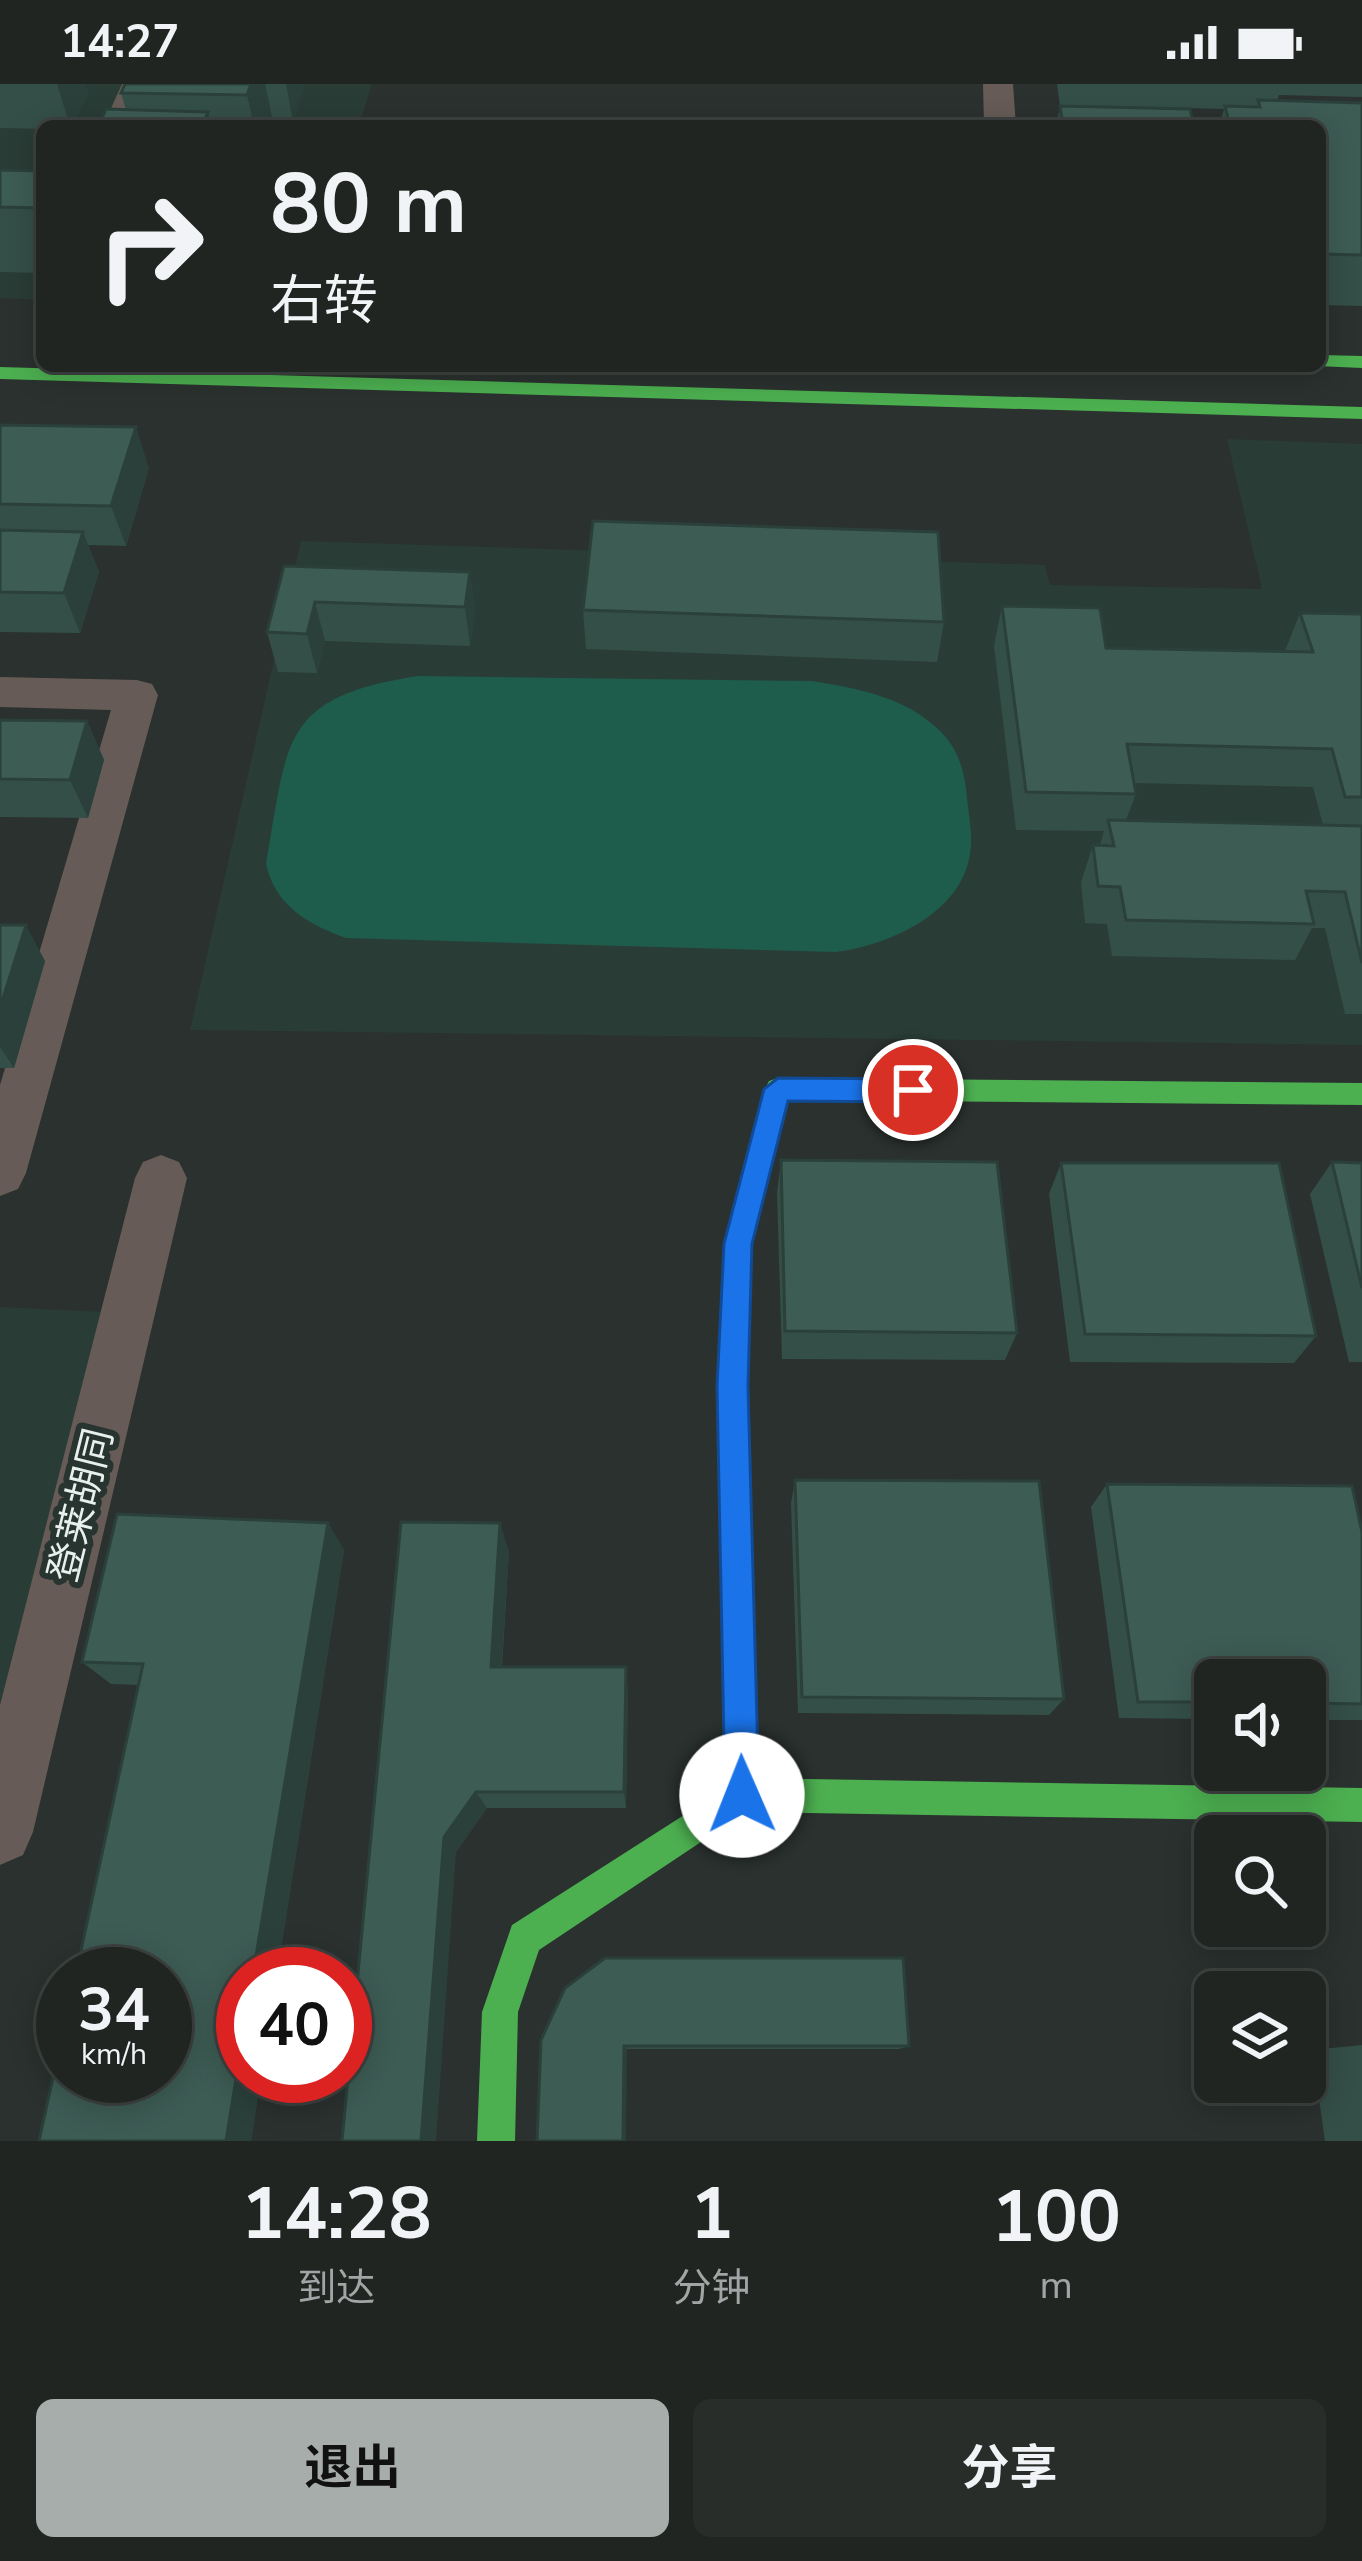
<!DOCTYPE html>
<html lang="zh">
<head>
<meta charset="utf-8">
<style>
	body { margin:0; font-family:"Nunito Sans","Noto Sans SC",sans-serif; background:#282d2a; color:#f1f3f6; height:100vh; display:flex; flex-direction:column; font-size:45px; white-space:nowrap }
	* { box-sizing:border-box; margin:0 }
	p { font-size:39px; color:#a2a5a5 }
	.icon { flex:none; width:66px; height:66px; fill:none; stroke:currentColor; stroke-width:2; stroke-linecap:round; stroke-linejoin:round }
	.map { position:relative; height:2057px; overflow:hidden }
	.side { display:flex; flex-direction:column; background:#202522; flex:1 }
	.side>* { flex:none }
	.banner { position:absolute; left:36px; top:36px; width:1290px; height:252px; border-radius:18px; box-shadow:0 6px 30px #0003,0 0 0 3px #3d4240; background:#202522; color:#f1f3f6; overflow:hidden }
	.tools { position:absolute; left:1194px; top:1575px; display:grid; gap:24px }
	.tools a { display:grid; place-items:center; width:132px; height:132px; border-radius:18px; background:#202522; box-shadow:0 6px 30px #0003,0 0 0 3px #3d4240; font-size:60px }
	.speed { position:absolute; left:36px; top:1863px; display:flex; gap:24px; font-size:60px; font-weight:700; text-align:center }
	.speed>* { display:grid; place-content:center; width:156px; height:156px; border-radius:50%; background:#202522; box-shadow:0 6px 30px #0003,0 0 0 3px #3d4240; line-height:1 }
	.speed small { font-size:30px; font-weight:400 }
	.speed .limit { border:18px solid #d22; background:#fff; color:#111 }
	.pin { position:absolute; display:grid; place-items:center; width:102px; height:102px; color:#fff; margin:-51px; border:6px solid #fff; border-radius:50%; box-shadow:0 3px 12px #0007 }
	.me { position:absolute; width:132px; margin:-66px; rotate:359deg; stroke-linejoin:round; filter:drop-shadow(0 0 9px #0008) }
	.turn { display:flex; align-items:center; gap:42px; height:252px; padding:0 36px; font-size:54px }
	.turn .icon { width:156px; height:156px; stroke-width:2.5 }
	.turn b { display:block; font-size:84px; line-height:102px }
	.eta { display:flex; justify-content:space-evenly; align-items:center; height:204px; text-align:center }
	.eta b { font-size:72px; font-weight:700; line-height:84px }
	.button { display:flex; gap:24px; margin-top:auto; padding:24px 36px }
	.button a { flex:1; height:138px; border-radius:18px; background:#a6adaa; color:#111; font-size:48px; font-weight:700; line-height:138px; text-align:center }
	.button a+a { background:#282d2a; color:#f1f3f6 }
	.status { display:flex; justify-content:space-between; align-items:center; height:84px; padding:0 60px; background:#202522; direction:ltr }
	.status svg { height:33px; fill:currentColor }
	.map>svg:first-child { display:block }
</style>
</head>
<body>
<div class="status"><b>14:27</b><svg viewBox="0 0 49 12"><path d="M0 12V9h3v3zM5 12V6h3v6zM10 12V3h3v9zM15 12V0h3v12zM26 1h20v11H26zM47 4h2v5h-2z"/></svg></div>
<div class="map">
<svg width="1362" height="2057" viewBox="0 0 1362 2057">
	<rect width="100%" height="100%" fill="#2a312e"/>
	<path fill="#2a3c36" d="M0,0H372L359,42H42V216L0,214Z
		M1227,355L1362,360V961L190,946L301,457L1045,481L1050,501L1262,505Z
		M0,1223L103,1228L0,1620Z"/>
	<path fill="#1e5c4b" d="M418,592L811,597C857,604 906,613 940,647C959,665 965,689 967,714C969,732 973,752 970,770C961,830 889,861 836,868L346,854C309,841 274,821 266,779C288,657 280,613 418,592Z"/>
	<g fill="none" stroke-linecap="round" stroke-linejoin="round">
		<path fill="#665b56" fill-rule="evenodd" d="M122,0H138L119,42H103Z"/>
		<path fill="#665b56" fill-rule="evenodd" d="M983,0H1013L1016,42H984Z
			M0,593L137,596L152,600L158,611L26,1089L18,1105L0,1112V1001L111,626L0,623Z
			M161,1071L179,1078L187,1094L33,1748L23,1771L0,1781V1621L135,1094L143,1078Z"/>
		<path fill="#4caf50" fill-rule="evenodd" d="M1320,271L1362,272V284L1317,282Z
			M0,283L1362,323V335L0,295Z
			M778,994L1362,999V1021L789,1016L770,1092L766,1101L756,1104L746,1101L742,1092L765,1005L769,997Z
			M742,1694L1362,1704V1738L746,1728L539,1866L518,1928L515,2057H477L482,1928L512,1841Z"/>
		<path fill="#c62828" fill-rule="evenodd" d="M756,1080L766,1083L770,1092L752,1160L748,1302L759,1711L754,1723L742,1728L730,1723L725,1711L718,1302L724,1160L742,1092L746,1083Z"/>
	</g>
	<path fill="#344f48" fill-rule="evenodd" d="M0,0H85L88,10L73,42H42V45L0,44Z
		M125,0H305L293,38L325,42H98L126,26L121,9Z
		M1057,0H1362V13L1279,11L1277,17L1362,19V222L1320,221V42H1219L1224,25L1095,22L1194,42H1056L1060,22Z
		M0,86L42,87V189L0,188Z
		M0,341L149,384L126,462L88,461L99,488L80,549L0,548Z
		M284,482L470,488L475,528L470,562L325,557L317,589L278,588L267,548Z
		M1002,522L1106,564L1285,567L1300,529L1362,530V930H1345L1325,844H1312L1295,876L1112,872L1107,840L1085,839L1081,798L1093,761H1100L1104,747L1016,746L994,562ZM1134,699L1313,703L1323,741L1126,736L1136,710Z
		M583,526L944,538L937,578L586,565Z
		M0,636L87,637L104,676L88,734L0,733Z
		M0,841L45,877L14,984H0Z
		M781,1076L1017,1249L1005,1276L782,1275L777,1108Z
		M1332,1078L1362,1079V1278H1349L1310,1110Z
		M1061,1079L1316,1252L1294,1279L1070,1278L1049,1110Z
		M795,1396L1064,1615L1049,1631L798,1629L791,1419Z
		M1107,1400L1362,1448V1636H1305V1596H1215V1635L1119,1634L1091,1423Z
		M328,1439L344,1466L277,1890H243V1992H261L251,2057L138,1601L111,1600L82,1578Z
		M509,1467L502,1583L628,1605L626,1724H487L456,1768L342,2057Z
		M541,1956L909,1962L899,1965H627Z
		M1362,1961V2057H1325L1312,1966Z"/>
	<path fill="#2b403b" d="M57,0H85L88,10L73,42H70Z
		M251,0H265L273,37L254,42L247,11Z
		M286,0H305L293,38Z
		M208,28L211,42H202Z
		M136,343L149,384L126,462L111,422Z
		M83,448L99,488L80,549L64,509Z
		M470,488L475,528L470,562L465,523Z
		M315,518L325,557L317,589L307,550Z
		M87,637L104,676L88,734L70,696Z
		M26,841L45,877L14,984L0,963V924Z
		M328,1439L344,1466L277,1890H253Z
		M500,1439L509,1467L500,1605L491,1583Z
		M626,1583L628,1605L626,1724L624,1708Z
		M476,1708L487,1724L456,1768L436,2057H421L444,1753Z
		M243,1952V1992H261L251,2057H226Z
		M624,1962L627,1965L626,2057H623Z"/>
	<path fill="#3d5c54" stroke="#2b403b" stroke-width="3" d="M125,0H251L247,11L121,9Z
		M1258,16L1362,19V171L1320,170V42H1230L1225,22L1260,23Z
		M1060,22L1190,25L1194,42H1063Z
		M106,25L208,28L202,42H98Z
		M248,37L324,39L323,42H246Z
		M0,86L42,87V124L0,123Z
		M0,341L136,343L111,422L0,420Z
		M593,437L938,448L944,538L583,526Z
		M0,446L83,448L64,509L0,508Z
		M284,482L470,488L465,523L315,518L307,550L267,548Z
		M1002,522L1100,524L1106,564L1313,568L1300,529L1362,530V713H1345L1332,665L1127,660L1136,710L1026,708Z
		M0,636L87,637L70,696L0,695Z
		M1108,736L1362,742V879L1345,808L1306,807L1314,840L1126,836L1120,803L1098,802L1093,761L1114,762Z
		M0,841H26L0,924Z
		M781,1076L997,1078L1017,1249L785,1247Z
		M1332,1078L1362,1079V1204Z
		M1061,1079H1279L1316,1252L1085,1250Z
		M795,1396L1039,1397L1064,1615L802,1613Z
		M1107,1400L1352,1402L1362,1448V1620L1305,1619V1596H1215V1618H1138Z
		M117,1430L328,1439L253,1890H243V1952L226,2057H39L63,1948V1992H165V1890H76L143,1580L82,1578Z
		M401,1438L500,1439L491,1583H626L624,1708H476L444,1753L421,2057H342Z
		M605,1874H903L909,1962H624L623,2057H537L541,1956L565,1904Z"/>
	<path fill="#1a73e8" stroke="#114b97" stroke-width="3" d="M778,994L913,995L926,1006L913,1018L788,1017L752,1160L748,1302L759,1711L754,1723L742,1728L730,1723L725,1711L717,1302L724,1160L764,1005Z"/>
	<g text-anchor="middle" stroke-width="12" stroke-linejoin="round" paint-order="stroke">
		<g font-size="39" fill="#e8f0ed" stroke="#27342f">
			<text transform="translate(80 1421) rotate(-76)" y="14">登莱胡同</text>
		</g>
	</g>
</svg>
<div class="tools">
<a><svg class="icon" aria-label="sound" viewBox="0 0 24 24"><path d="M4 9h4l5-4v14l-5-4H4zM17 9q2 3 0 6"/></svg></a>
<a><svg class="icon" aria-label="search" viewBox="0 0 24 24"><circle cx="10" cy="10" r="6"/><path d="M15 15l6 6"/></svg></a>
<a><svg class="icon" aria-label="layers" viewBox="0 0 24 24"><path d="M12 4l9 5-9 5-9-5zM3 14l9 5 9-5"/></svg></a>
</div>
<div class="speed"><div>34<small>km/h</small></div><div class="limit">40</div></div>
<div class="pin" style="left:913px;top:1006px;background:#d93025"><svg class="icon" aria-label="arrive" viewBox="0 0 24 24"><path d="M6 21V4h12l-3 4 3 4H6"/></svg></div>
<svg class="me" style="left:742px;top:1711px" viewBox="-20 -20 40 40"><circle r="19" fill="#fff"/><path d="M0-13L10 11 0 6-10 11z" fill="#1a73e8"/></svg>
<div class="banner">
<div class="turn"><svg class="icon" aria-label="right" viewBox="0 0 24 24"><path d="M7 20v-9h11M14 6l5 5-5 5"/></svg><div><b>80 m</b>右转</div></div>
</div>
</div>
<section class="side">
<div class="eta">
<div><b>14:28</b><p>到达</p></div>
<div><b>1</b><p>分钟</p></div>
<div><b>100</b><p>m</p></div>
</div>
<div class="button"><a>退出</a><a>分享</a></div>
</section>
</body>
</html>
